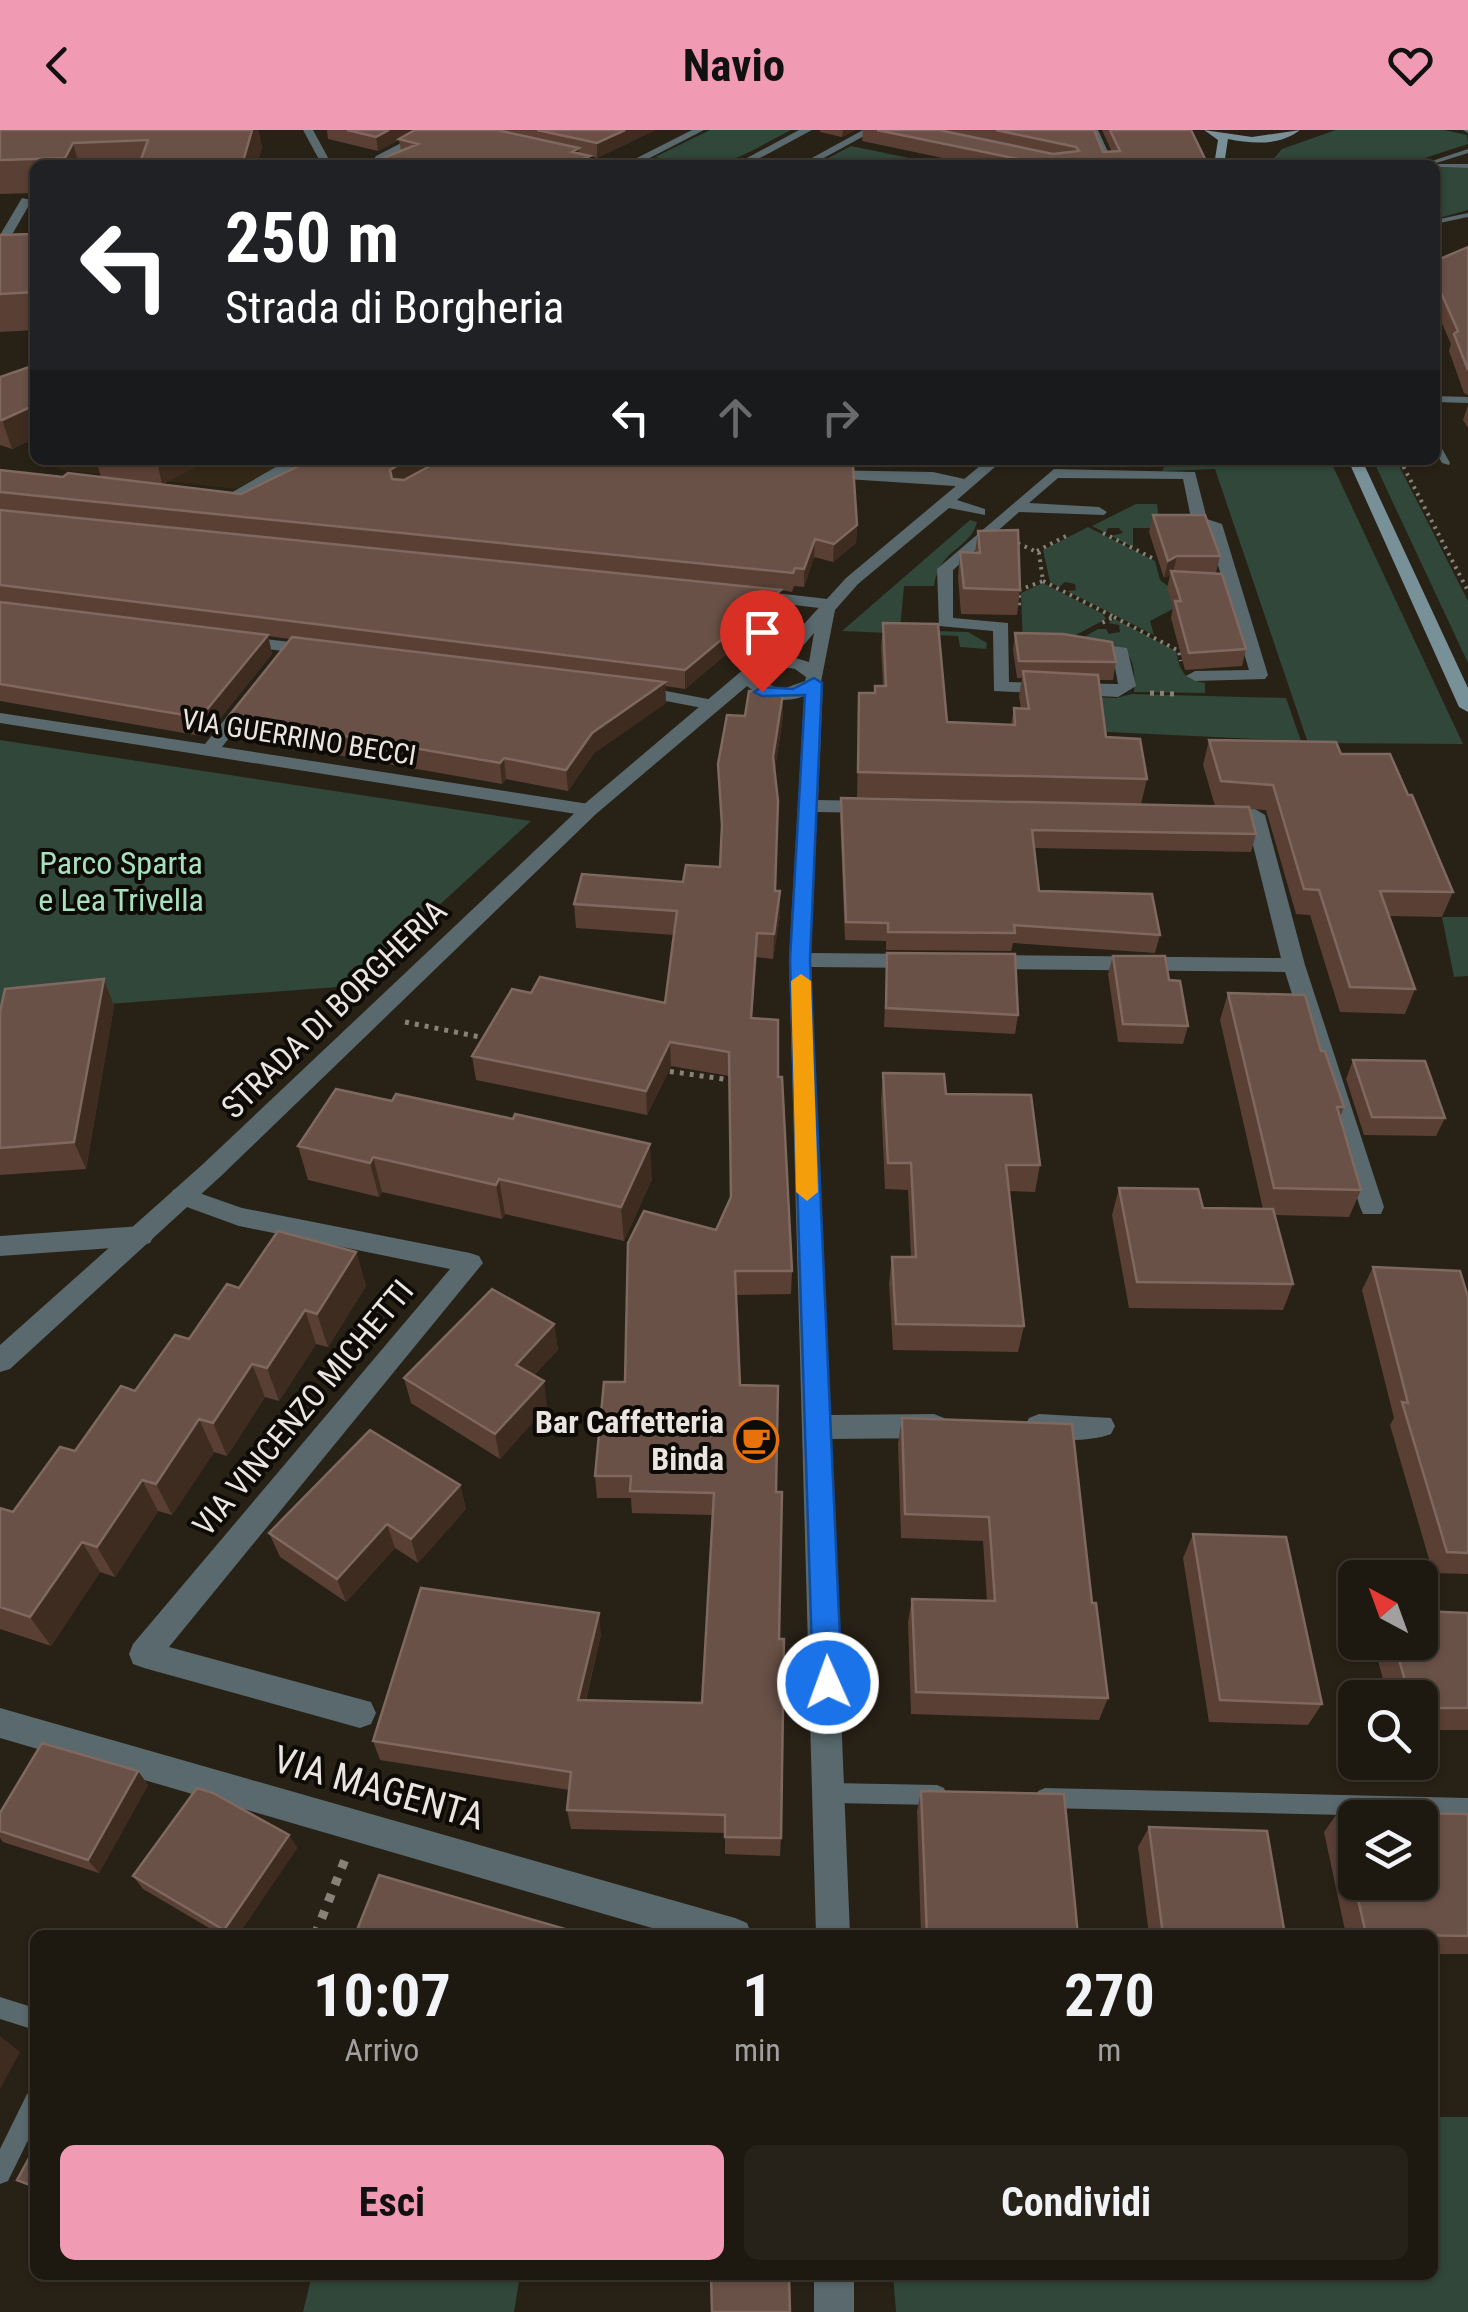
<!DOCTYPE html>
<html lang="it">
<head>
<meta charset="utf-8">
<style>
	body { margin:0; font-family:"Roboto Condensed",sans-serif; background:#262219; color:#f1f3f6; height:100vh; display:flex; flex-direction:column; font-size:38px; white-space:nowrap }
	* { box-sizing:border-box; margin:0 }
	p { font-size:32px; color:#a1a09f }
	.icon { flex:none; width:55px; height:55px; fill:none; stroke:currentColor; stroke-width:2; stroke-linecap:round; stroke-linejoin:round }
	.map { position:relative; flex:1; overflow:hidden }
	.drawer { position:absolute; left:30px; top:1800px; width:1408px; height:350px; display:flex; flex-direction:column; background:#1e1910; border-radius:15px; box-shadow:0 2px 8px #0004,0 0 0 2px #3c3830 }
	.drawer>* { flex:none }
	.top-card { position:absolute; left:30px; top:30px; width:1410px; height:305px; border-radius:15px; box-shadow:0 2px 8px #0004,0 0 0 2px #3c3830; background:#202124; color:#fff; overflow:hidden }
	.needle { width:65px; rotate:319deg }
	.buttons { position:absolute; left:1338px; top:1430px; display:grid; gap:20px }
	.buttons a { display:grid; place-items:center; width:100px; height:100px; border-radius:15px; background:#1e1910; box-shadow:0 2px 8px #0004,0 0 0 2px #3c3830; font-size:50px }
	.pin { position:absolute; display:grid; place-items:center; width:85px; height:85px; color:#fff; margin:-102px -42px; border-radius:50% 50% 50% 0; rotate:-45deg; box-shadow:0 0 10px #0007 }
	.pin .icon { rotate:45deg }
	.me { position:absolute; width:110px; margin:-55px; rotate:358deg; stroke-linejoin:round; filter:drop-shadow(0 0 8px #0008) }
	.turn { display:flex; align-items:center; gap:35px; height:210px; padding:0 30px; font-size:45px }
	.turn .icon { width:130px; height:130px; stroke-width:2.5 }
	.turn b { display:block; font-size:70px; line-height:85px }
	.lanes { display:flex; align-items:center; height:95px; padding:0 30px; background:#0003; justify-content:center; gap:50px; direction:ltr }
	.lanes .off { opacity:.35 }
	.eta { display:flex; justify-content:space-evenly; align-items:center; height:170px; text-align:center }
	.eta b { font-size:60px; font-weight:700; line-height:70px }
	.primary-button { display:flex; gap:20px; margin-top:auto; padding:20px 30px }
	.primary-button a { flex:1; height:115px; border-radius:15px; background:#f19ab3; color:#111; font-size:40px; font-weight:700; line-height:115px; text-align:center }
	.primary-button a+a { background:#262219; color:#f1f3f6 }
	header { display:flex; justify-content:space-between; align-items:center; height:130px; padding:0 30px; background:#f19ab3; color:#111; font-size:45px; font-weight:700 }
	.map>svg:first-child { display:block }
</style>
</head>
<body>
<header><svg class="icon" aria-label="back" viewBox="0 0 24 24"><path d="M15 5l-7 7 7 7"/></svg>Navio<svg class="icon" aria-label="heart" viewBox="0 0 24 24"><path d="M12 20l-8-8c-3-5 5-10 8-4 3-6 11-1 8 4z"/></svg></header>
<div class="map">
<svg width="1468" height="2182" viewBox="0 0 1468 2182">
	<rect width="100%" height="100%" fill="#282116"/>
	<path fill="#332817" d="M74,330H290L236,359L54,339Z"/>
	<path fill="#30473a" d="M710,0H791C730,32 725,42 655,27Z
		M1336,0H1444L1467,5L1468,14L1403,35H1268L1282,19Z
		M851,16L943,35H815Z
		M1435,37L1468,38V80L1435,89Z
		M1168,330H1330L1463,614L1308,613L1215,339L1162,341Z
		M1373,330H1396L1468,471V533Z
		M1136,374H1157L1160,398H1133V417L1111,406L1123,403L1119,398H1108L1106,403L1092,396Z
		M970,390L977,392C970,420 939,418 934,456H904L900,500L968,502L987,513L986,519L960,517L958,506L842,501Z
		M1088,397L1155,431L1160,450L1198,480L1173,479L1150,491L1154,505L1067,461L1076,460L1075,454L1065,452L1059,457L1050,452L1043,420Z
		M1043,453L1103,484L1106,489L1053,517L1023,518L1021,463Z
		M1115,489L1176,521C1180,541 1184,550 1205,553V563L1134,562C1138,511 1116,513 1074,513L1098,499H1106L1109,504L1120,502L1119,495L1108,493Z
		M1132,564L1286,568L1301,611L1045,599L1040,565L1116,568Z
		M0,610L531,691L351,856L0,882Z
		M1442,787H1468V846L1454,847Z
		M1433,1987H1468V2182H896L893,2145H1432Z
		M312,2145H520L514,2182H303Z"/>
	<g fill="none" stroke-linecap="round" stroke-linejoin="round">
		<path stroke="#878178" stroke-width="4" stroke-dasharray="2.5 5" stroke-linecap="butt" d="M1400,330L1468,461
			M1103,403L1156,430
			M1011,410L1039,423L1043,451L1019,460V478
			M1037,421L1070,404
			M1043,451L1114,487L1100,494
			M1114,487L1179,521L1181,531"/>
		<path stroke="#878178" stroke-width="5" stroke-dasharray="4 6" stroke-linecap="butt" d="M1150,563L1177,564
			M405,892L490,909
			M660,940L737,951"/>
		<path stroke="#878178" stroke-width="9" stroke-dasharray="8 10" stroke-linecap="butt" d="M315,1805L346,1727"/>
		<path fill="#59696d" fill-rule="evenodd" d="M1463,0H1468V3Z
			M1468,19V23L1430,35H1420Z
			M267,28L270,30L269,35H263Z
			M1435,34H1468V38L1437,37Z
			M1468,83V87L1435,94V90Z
			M1435,266L1468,267V273L1435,272Z
			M1435,310L1439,313L1450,333L1449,335L1442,333L1435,321Z
			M831,1653L937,1655L944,1658L947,1665L944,1672L937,1675L831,1673L824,1670L821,1663L824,1656Z
			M1045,1658L1468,1668V1688L1045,1678L1038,1675L1035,1668L1038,1661Z
			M0,1867L35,1878V1900L0,1889Z
			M35,1961V1996L8,2051L0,2054V2019L27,1964Z"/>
		<path fill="#59696d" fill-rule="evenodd" d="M692,0H704L636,35H623Z
			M863,0H875L811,35H799Z"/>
		<path fill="#59696d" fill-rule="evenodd" d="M303,0H313L332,35H322Z
			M426,0H439L380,35H370L376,26Z
			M799,0H812L747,35H734Z
			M1088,0H1098L1114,35H1104Z
			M559,22L608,32L613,35L555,27Z
			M22,68L32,70L6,115L0,119V105Z
			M288,330H306C282,351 232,386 201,366L209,361L229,364Z
			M412,330H464L477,335C464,343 425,338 412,330Z
			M1054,339L1195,342L1207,389L1222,394L1268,545L1265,549L1195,551L1186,546L1195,541L1249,540L1207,398L1192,393L1183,349L1058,348L1029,373L1099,377L1107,382L1104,385L1019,382L953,440V488L1008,493L1009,552L1118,554L1113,526L1073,520V512L1079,511L1127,518L1136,556L1118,567L994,561L993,501L939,496L937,439Z
			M820,340L933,342L978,352L970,357L815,347L813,344Z
			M749,460L828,469L836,474L828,479L743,469V461Z
			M238,506L317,515L326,520L317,525L232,515V507Z
			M814,548L823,553L818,670L874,671L884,677L874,683L817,682L811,823L920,824L931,831L920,838L811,837L829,1285L934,1284L944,1288L948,1296L944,1304L934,1308L830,1309L850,1805H816L789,830L805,553Z
			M635,555L713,570L722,575L713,580L629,564L626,560Z
			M251,563L260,568L222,617L589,674L599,680L589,686L0,593V583L205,614L245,564Z
			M1219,678L1255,679L1265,685L1305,835L1384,1077L1381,1084H1363L1360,1077L1285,842L985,839L974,832L985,825L1281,828L1247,691L1212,688V680Z
			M182,1057L242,1078L470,1123L479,1126L483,1133L169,1517L371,1572L376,1583L371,1594L360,1598L144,1538L133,1534L129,1524L133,1514L450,1139L239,1096L173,1072L170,1066L173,1060Z
			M141,1096L150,1099L154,1106L150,1113L141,1116L0,1126V1106Z
			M1039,1284L1111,1288L1115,1296L1111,1304C1089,1312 1051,1312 1029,1304L1025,1296L1029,1288Z
			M0,1578L735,1788L747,1793L752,1805H676L0,1608Z
			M814,2145H854V2182H814Z"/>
		<path fill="#59696d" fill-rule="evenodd" d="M987,330H1003L957,370L985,379V385L949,378L858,454L835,480L820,557C798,574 768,575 747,556L596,684L221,1046L10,1239L0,1242V1215L203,1034L582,676L751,533L783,517L846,448ZM814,503L809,532L792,527L795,525ZM779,536L795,539L806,547L805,551L780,560L759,549L764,540Z"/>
		<path fill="#789198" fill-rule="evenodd" d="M1204,0L1252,7L1300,0C1279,16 1253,14 1228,9L1224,35H1214L1218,10Z
			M1348,330H1362L1468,558V582L1459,577Z"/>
	</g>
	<path fill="#5a3f35" d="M0,0H258L262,17L257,35H35V63L0,64Z
		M327,0H655L597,28L590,26V35H382L381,29L401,21L399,10L378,21L328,9Z
		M820,0H855L842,7L820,2Z
		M863,0H1094L1103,22H1112L1102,0H1191L1208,35H976L862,11Z
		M35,98V200L0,202V105L32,104Z
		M1468,117V265L1464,263L1449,221L1451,214L1435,177V131Z
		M35,235V308L12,319L0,315V247Z
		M1468,275V298L1463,290Z
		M96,330H209L162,354L241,364L302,335L301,330H423L424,337L407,349L441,330H851L857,395L856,413L833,432L814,427L804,457L794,456L792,462L781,460V478L685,559L665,556L666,573L594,623L568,661L506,649L502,654L235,607L229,586L290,509L268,506L272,524L209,602L201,606L0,571V340L63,347H101Z
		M933,330H956L950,335Z
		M1153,385L1220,426L1216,443L1246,519L1242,536L1185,540L1171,488L1173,477L1167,458L1170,445L1164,448L1149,402Z
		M978,401L1020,460L1017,485L961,484L958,447L960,422L975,423Z
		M883,493L947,592L1011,595L1014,578L1021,579L1019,566L1022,548H1017L1013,520L1015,503L1116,532L1113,550H1099L1106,607L1147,649L1141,674L857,667L859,563H875L883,556L881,517Z
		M783,586L775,639V761L780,785L773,829L756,827L752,888L778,947L792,1141L791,1164L736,1165L740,1255L776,1362L781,1708L780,1726L725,1724V1703L571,1699L567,1680L569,1660L380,1630L373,1611L601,1504L586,1570L702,1573L712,1385L632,1383L631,1368H597L595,1346L625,1252L716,1100L731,1068L729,946L671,936L647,985L476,950L472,926L531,863L665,873L674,805L576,798L574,774L683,752L720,737L722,706L718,634Z
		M1209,610L1341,624L1408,665L1453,762L1442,787L1389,786L1415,859L1405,884L1340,882L1310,785L1296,784L1266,680L1250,679L1256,704L1251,722L1034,718L1039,761L1160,805L1155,823L1013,813L1011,821L886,820V811L845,810L840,686L841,668L1215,676L1203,635Z
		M887,823L1018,885L1015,904L884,897Z
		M1113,826L1169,850L1188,896L1183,914L1118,912L1108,844Z
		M104,849L114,876L86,1039L0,1045V882Z
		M1228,863L1321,921L1344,977L1340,987L1361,1060L1349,1087L1275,1085L1293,1154L1283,1180L1129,1178L1112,1085L1119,1058L1203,1078L1263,1079L1220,890Z
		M1353,930L1445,988L1436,1006L1364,1005L1346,949Z
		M883,943L946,964L1040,1035L1035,1062L1009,1061L1024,1196L1018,1222L893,1220L889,1153L892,1127H911L908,1060L885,1059L881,970Z
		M298,1016L652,1049L624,1111L505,1084L502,1089L382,1062L379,1067L308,1050Z
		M356,1122L366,1156L328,1217L316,1214L279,1271L265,1267L227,1326L214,1322L172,1385L158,1381L115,1447L100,1442L51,1516L0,1499V1378L13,1382L239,1158Z
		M1373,1137L1468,1167V1444L1433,1443L1390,1295L1394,1288L1362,1160Z
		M554,1194L558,1220L534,1245L547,1276L500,1329L411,1273L404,1248Z
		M902,1288L1092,1473L1108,1568L1099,1590L911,1584L908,1492L912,1469L987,1471L983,1411L901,1408L898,1313Z
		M460,1355L466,1379L418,1433L395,1418L346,1472L280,1427L269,1403Z
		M1193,1404L1322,1574L1308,1595L1209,1592L1183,1428Z
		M1468,1483V1600H1420V1568H1388L1373,1512H1420Z
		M138,1641L148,1655L99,1743L3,1712L0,1708V1683Z
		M921,1661L1078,1805H921L917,1681Z
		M1338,1682L1468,1684V1824H1432V1805H1346L1324,1702Z
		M1149,1697L1285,1805H1149L1138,1717Z
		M289,1705L297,1718L238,1805H221L143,1759L133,1746Z"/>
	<path fill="#3f2c21" d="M247,0H258L262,17L257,35H242Z
		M389,0H418L378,21L376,7Z
		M625,0H655L597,28V13Z
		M843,0H855L842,7Z
		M73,13L79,35H67L65,28Z
		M579,18L580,31L590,26V35H571L572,22Z
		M35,275V308L12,319L2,290Z
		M170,330H209L162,354L158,336Z
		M406,330H423L424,337L393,358L390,340Z
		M857,395L856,413L833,432L834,414Z
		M815,409L814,427L804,457V439Z
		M1177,426L1173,443L1171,441L1170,445L1164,448L1168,431Z
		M781,460V478L685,559V540Z
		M268,505L272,524L209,602L201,606L196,587Z
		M665,552L666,573L594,623L568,661L566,640L592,603Z
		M783,563V586L773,651V627Z
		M504,628L506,649L502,654L500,633Z
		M780,761V785L773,829L774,804Z
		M104,849L114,876L86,1039L74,1012Z
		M670,912L671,936L647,985L646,961Z
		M650,1014L652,1049L624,1111L621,1077Z
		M373,1027L382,1062L379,1067L370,1033Z
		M499,1049L505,1084L502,1089L496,1055Z
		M356,1122L366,1156L328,1217L317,1184Z
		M305,1180L316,1214L279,1271L267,1238Z
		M554,1194L558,1220L520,1260L516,1235Z
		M252,1234L265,1267L227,1326L213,1293Z
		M544,1251L547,1276L500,1329L495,1304Z
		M199,1289L214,1322L172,1385L156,1354Z
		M142,1350L158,1381L115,1447L97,1417Z
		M460,1355L466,1379L418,1433L411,1409Z
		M387,1394L395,1418L346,1472L337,1449Z
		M82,1412L100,1442L51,1516L30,1487Z
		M599,1483L601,1504L581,1589L578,1570Z
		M138,1641L148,1655L99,1743L88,1730Z
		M289,1705L297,1718L238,1805H228L224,1800Z
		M0,1906L20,1922L0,1959Z"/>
	<path fill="#695147" stroke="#7e685f" stroke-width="2.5" fill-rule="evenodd" d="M0,0H252L242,35H139L148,10L73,13L65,28L0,30Z
		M347,0H389L376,7Z
		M415,0H497L579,18L572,22L590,26L571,35H408L381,29L418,14L399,9Z
		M537,0H625L597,13Z
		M877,0H939L1053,24L1079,21L1076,17L996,0H1094L1103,22L1120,21L1110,0H1191L1208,35H1047Z
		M35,98V162L0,164V105L32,104Z
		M1468,117V240L1454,204L1458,201L1435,149V131Z
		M35,235V275L2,290L0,289V247Z
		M96,330H170L158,336Z
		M311,330H406L390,340L392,349L404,350L441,330H625L853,336L857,395L834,414L815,409L804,439L795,438L793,443L0,362V340L63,347L68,343L241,364Z
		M0,380L781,460L685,540L0,455Z
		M1153,385H1205L1220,426H1177L1168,431Z
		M1018,400L1020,460L964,458L960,422L980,423L978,401Z
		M1171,441L1222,444L1246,519L1189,523L1175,471H1181Z
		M0,472L268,505L204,583L196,587L0,554Z
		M883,493L938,494L947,592L1015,595L1014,578L1029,579L1023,541L1098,545L1106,607L1140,609L1147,649L858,642L859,563H875V556H886Z
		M1015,503L1063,504L1112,512L1116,532L1019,531Z
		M292,507L665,552L592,603L566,640L504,628L500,633L229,586Z
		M749,561L783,563L773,627L778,671L775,761H780L774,804L757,803L751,888L778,890V947H782L792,1141H735L740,1255L778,1256L776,1362H782L779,1509H784L781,1708L725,1707V1685L567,1680L571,1642L373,1611L421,1458L599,1483L578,1570L702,1573L714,1363L630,1361L631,1346H595L604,1252H625L628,1113L644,1081L716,1100L731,1067L729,922L670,912L646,961L472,926L512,859L531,863L540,847L665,873L677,781L574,774L582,744L683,752L686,735L720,737L722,695L718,634L727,585L745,586Z
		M1209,610L1336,612L1341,624H1390L1408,665H1412L1453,762L1380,761L1415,859L1350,857L1319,760L1304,759L1273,655L1221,651Z
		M841,668L1249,677L1256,704L1032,700L1039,761L1152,764L1160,805L1014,795L1015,803L888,802V793L846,792Z
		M887,823L1015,824L1018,885L886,878Z
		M1113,826H1165L1169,850L1180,851L1188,896L1123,894Z
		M104,849L74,1012L0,1018V882L5,859Z
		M1228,863L1305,865L1321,921H1325L1344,977H1337L1361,1060L1274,1058Z
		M1353,930L1425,931L1445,988L1372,987Z
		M883,943L944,944L946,964L1031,965L1040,1035H1006L1024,1196L896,1194L892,1127H916L911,1033H888Z
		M336,959L392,971L396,964L513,989L515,984L650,1014L621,1077L499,1049L496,1055L373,1027L370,1033L298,1016Z
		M1119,1058L1198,1059L1203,1078L1273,1079L1293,1154L1137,1152Z
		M278,1101L356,1122L317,1184L305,1180L267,1238L252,1234L213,1293L199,1289L156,1354L142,1350L97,1417L82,1412L30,1487L0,1477V1378L13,1382L60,1317L75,1321L121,1256L135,1261L175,1205L189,1209L227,1154L239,1158Z
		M1373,1137L1460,1141L1468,1167V1423L1447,1422L1402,1272L1408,1273Z
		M492,1159L554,1194L516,1235L544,1251L495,1304L404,1248Z
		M902,1288L1072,1294L1092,1473H1096L1108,1568L916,1562L912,1469L995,1471L989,1387L905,1384Z
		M370,1300L460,1355L411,1409L387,1394L337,1449L269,1403Z
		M1193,1404L1286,1407L1322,1574L1220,1570Z
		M1420,1481L1468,1483V1578H1420V1568H1410L1394,1512H1420Z
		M42,1613L138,1641L88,1730L0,1701V1683Z
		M197,1658L213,1663L289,1705L224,1800L133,1746Z
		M921,1661L1064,1664L1078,1805H927Z
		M1338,1682L1468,1684V1806L1366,1804ZM1355,1688H1420V1752H1355Z
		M1149,1697L1267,1701L1285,1805H1163Z
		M379,1745L572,1801L570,1805H355Z
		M35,2017V2057L17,2050Z
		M711,2145H789L790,2182H712Z"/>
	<path fill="#1a73e8" stroke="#114b97" stroke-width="2.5" d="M814,548L822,553L810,830L842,1553L838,1562L828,1566L817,1562L813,1553L790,830L805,565L762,566L754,562L762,557L793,559Z"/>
	<path fill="#f59e0b" d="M801,844L811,851L818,1062L807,1071L796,1062L791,851Z"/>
	<defs>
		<symbol id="cafe-ring" viewBox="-11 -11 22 22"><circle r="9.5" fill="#0e0b07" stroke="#e8710a" stroke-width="1.5"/><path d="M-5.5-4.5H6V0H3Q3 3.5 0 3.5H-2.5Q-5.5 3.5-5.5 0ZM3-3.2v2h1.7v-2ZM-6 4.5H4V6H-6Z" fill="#e8710a"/></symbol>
	</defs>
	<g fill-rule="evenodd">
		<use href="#cafe-ring" x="731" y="1285" width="50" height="50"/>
	</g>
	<g text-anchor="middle" stroke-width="8" stroke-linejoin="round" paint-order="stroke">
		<g font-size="28" fill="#eae5de" stroke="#0e0b07">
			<text transform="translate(299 607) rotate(9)" y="10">VIA GUERRINO BECCI</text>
		</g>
		<g font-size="32" fill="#a7e0bf" stroke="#0e0b07">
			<text x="121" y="744">Parco Sparta<tspan x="121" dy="37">e Lea Trivella</tspan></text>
		</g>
		<g font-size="32" fill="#eae5de" stroke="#0e0b07">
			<text transform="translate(334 879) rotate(-44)" y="11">STRADA DI BORGHERIA</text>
			<text transform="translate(303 1278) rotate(-50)" y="11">VIA VINCENZO MICHETTI</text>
		</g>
		<g font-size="32" font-weight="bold" fill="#eae5de" stroke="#0e0b07" text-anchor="end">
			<text x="724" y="1303">Bar Caffetteria<tspan x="724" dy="37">Binda</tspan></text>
		</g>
		<g font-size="38" fill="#eae5de" stroke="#0e0b07">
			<text transform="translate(379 1658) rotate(16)" y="13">VIA MAGENTA</text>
		</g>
	</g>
</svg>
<div class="buttons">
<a><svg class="needle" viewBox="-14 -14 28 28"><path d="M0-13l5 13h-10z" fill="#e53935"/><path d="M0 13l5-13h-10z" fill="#a1a09f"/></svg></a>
<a><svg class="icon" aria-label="search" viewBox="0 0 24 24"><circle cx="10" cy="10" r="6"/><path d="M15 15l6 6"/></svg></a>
<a><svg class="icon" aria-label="layers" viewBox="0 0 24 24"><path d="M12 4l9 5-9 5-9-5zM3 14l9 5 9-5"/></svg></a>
</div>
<div class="pin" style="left:762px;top:562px;background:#d93025"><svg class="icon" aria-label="arrive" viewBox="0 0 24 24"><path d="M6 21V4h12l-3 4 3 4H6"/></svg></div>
<svg class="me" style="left:828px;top:1553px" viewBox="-20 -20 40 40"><circle r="17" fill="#1a73e8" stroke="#fff" stroke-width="3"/><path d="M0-11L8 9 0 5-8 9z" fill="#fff"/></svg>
<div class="top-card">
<div class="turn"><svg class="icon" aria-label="left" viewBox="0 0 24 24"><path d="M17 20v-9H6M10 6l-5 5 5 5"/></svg><div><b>250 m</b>Strada di Borgheria</div></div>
<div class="lanes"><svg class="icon" aria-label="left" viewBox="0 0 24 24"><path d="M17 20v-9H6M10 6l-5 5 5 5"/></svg><svg class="icon off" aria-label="ahead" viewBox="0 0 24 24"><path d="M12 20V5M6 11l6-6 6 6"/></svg><svg class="icon off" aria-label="right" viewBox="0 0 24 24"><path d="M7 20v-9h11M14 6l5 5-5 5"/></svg></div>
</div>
<section class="drawer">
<div class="eta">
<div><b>10:07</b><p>Arrivo</p></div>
<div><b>1</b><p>min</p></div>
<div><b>270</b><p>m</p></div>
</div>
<div class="primary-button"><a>Esci</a><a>Condividi</a></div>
</section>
</div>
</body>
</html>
